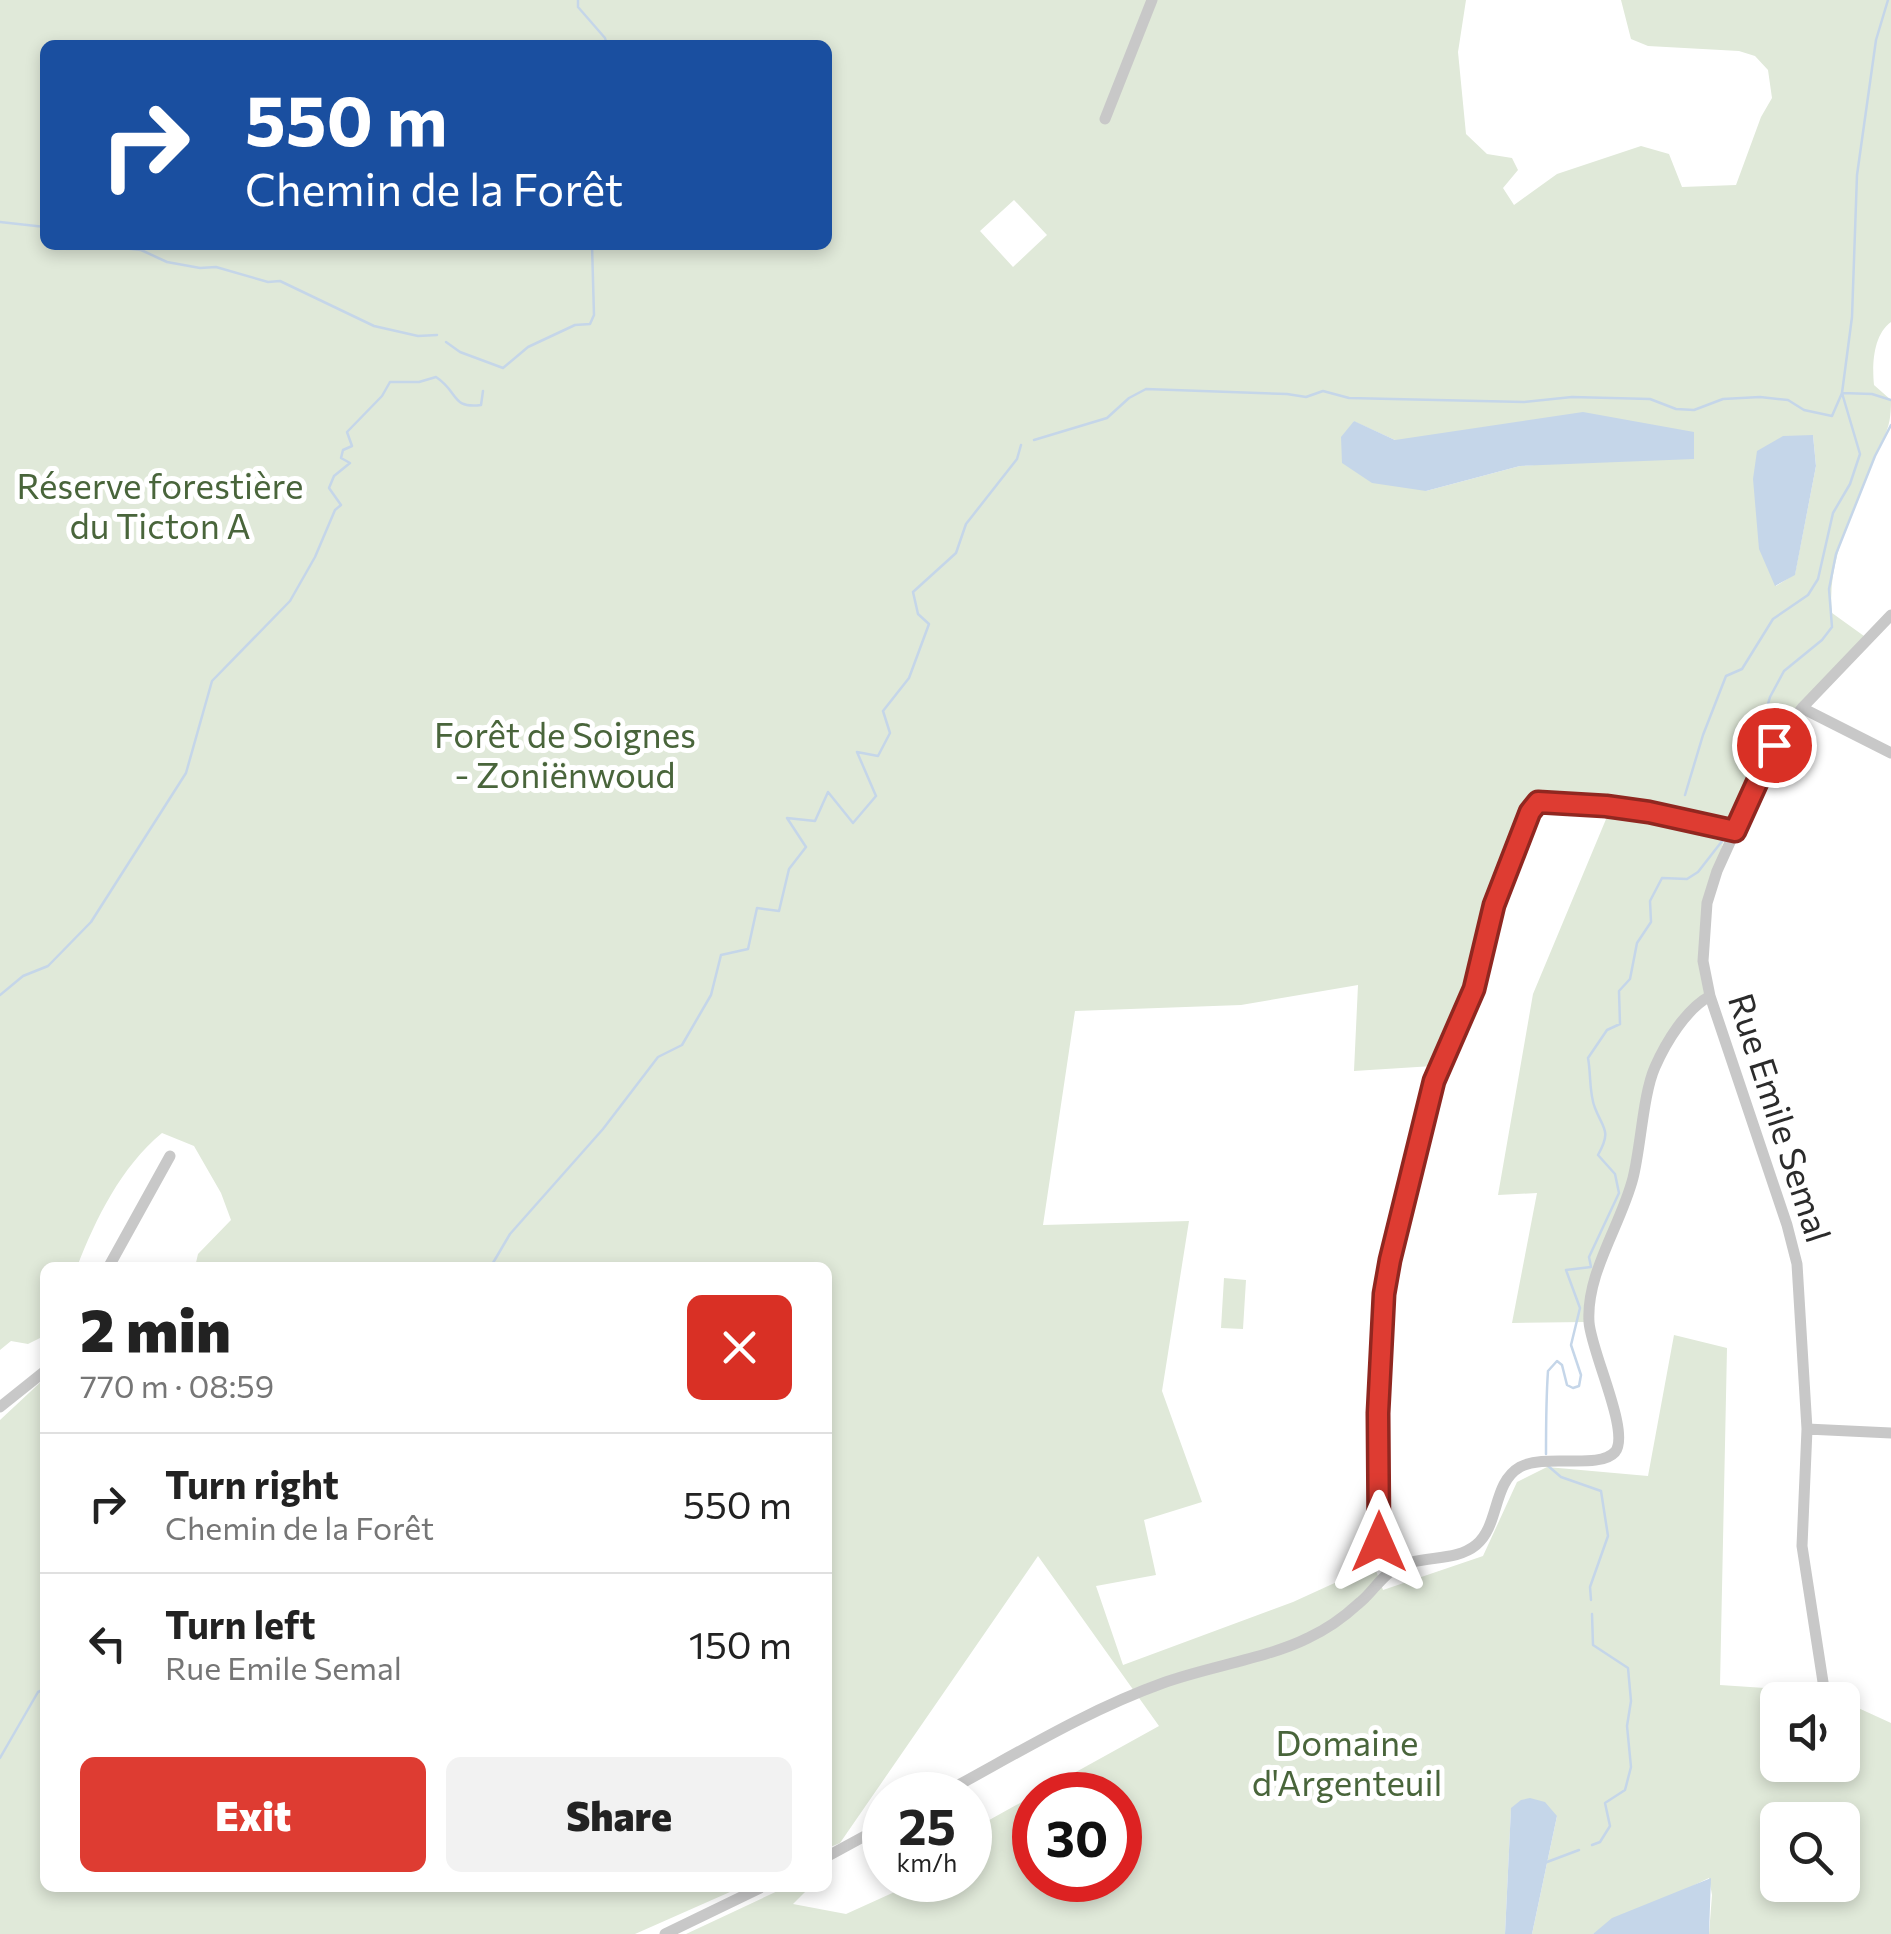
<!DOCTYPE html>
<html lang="en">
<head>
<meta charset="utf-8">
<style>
	body { margin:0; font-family:Commissioner,sans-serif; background:#f2f2f2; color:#222; height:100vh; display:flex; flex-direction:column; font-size:38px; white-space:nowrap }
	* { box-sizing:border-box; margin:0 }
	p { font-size:32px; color:#767676 }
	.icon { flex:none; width:55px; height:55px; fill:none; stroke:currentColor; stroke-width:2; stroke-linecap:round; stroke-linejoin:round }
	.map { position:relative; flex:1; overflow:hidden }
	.drawer { position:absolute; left:40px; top:1262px; width:792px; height:630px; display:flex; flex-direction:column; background:#fff; border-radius:15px; box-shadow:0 5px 15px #0003 }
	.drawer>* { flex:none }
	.banner { position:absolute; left:40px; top:40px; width:792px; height:210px; border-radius:15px; box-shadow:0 5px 15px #0003; background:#1a4fa0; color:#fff; overflow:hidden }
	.fabs { position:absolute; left:1760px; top:1682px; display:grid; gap:20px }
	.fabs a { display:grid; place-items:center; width:100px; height:100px; border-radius:15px; background:#fff; box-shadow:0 5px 15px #0003; font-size:50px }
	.speed { position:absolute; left:862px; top:1772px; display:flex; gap:20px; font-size:50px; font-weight:700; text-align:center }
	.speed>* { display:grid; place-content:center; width:130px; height:130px; border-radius:50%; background:#fff; box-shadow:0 5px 15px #0003; line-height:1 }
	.speed small { font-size:25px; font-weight:400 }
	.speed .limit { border:15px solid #d22; background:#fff; color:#111 }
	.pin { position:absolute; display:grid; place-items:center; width:85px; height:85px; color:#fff; margin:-42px; border:5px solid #fff; border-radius:50%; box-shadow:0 2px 10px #0007 }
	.me { position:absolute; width:110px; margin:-55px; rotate:0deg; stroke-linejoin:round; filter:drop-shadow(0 0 8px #0008) }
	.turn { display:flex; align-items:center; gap:35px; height:210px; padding:0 40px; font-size:45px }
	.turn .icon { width:130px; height:130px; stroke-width:2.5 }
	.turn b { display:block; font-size:70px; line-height:85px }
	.round { display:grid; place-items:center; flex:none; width:105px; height:105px; border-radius:15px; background:#f2f2f2 }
	.summary { display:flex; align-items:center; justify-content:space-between; height:170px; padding:0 40px }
	h1 { font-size:60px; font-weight:800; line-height:75px }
	.cta { display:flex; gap:20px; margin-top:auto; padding:20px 40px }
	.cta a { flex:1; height:115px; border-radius:15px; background:#de3c32; color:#fff; font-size:40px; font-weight:800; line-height:115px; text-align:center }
	.cta a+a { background:#f2f2f2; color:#222 }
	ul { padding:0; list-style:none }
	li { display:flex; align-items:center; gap:30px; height:140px; padding:0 40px; border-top:2px solid #e0e0e0 }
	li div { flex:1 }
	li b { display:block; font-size:38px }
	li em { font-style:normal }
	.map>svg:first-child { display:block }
</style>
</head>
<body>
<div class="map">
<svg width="1891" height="1934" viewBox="0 0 1891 1934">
	<rect width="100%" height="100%" fill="#fff"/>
	<path fill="#e0e9d9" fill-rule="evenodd" d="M0,0H1466L1458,52L1466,134L1487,154L1512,158L1518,170L1503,188L1514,205L1557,174L1641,146L1669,154L1682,187L1736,185L1761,117L1772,98L1768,70L1755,56L1739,51L1648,46L1631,39L1621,0H1891V322C1873,335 1872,365 1874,385L1891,400C1891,433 1884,433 1873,460C1855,509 1826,559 1832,613L1864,636L1780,727L1766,749L1747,792H1744L1731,826L1614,801L1536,799L1470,988L1433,1066L1354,1071L1358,985L1241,1005L1075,1011L1043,1225L1189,1221L1162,1391L1202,1502L1144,1520L1156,1575L1096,1586L1123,1665L1293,1602L1374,1565L1383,1590L1483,1556L1517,1482L1547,1467L1648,1476L1674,1335L1727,1348L1720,1685L1823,1692L1840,1700H1778V1765H1842L1843,1701L1891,1723V1934H1709L1712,1895L1709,1878L1593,1934H1532L1557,1816L1511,1809L1505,1934H686L784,1888H809L793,1904L846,1914L921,1880H970V1858L980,1853L982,1824L1159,1726L1038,1556L840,1843L828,1848V1268L195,1267L198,1254L231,1220L221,1193L194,1146L162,1133C121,1167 96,1218 77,1267L45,1268L44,1336L28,1344L11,1341L0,1350ZM45,45H828V245H45ZM1014,200L1047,235L1013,267L980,231ZM1353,421L1395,440L1576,462L1520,466L1426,491ZM1813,435L1816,466L1795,574L1776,586ZM1035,1795H1120V1880H1035ZM1778,1820H1842V1885H1778Z
		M1609,812L1647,817L1726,836C1721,846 1721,853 1717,865C1699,913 1696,943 1705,993L1660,1047L1629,1177L1585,1322L1512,1323L1537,1193L1498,1195L1533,994Z
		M1224,1278L1246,1280L1243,1329L1221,1328Z
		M45,1378V1888H739L635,1934H0V1420Z"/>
	<path fill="#c5d6e9" d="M1583,412L1694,432V459L1520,466L1426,491L1372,483L1342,463L1341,437L1354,421L1395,440Z
		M1813,435L1816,466L1795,575L1775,586L1759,549L1753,479L1757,451L1783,436Z
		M1530,1798L1545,1802L1557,1816L1532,1934H1505L1511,1808L1521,1800Z
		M1711,1878L1709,1934H1593L1612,1918Z"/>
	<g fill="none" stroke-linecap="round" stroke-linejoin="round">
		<path stroke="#c5d6e9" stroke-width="2.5" d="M578,0V7L605,38L607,45
			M0,222L45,227
			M94,245L141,250L167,262L200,268L216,267L268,282L280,281L374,326L418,336L437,335
			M446,342L460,352L503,368L528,347L575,325L590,324L594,315L592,245
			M1034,440L1107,418L1129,398L1146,389L1287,394L1306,397L1323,391L1349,398L1524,402L1572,397L1650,399L1676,409L1694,410L1723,399L1760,397L1788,400L1804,410L1832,416L1842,393L1872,394L1891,400
			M1685,795L1703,735L1726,676L1742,669L1773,619L1808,595L1818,579L1833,513L1850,484L1860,454L1842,393L1852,317L1857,175L1876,40L1888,0
			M1736,815L1770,697L1784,671L1822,640L1832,627L1829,589L1836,554L1875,456L1891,425
			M0,995L23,976L48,966L91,922L186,773L212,681L290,601L315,557L335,510L341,505L329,488L334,476L350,463L341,458L343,450L352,446L347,432L382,396L390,382H419L436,377C459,392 451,409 481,405L483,391
			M490,1268L510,1234L603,1129L658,1057L682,1045L711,995L721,955L748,949L757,908L779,911L789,869L806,847L787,818L815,821L828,792L853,823L876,796L857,752L878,756L890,733L883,711L909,678L929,624L918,614L913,592L956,553L966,524L1017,459L1021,445
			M1546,1454C1546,1427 1546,1399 1548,1371L1557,1361L1562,1365L1567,1385L1573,1388L1579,1386L1581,1375L1571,1345L1580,1308L1566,1270L1591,1267L1589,1257L1619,1193L1615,1174L1598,1155C1612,1130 1603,1129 1595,1108C1589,1094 1591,1073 1588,1058L1607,1030L1620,1024L1619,991L1630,979L1637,943L1651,922L1650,901L1662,878L1687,879L1698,872L1726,836
			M1547,1465L1561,1477L1601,1491L1608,1536L1590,1587L1591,1600
			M1592,1614L1593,1645L1628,1668L1631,1701L1627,1726L1631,1767L1625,1790L1605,1803L1610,1826L1600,1842L1592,1845
			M0,1758L38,1692L45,1689
			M1547,1862L1579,1850"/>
		<path stroke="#c8c8c8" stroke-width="11" d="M1105,119L1152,0
			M1802,708L1891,753
			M108,1268L170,1156
			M0,1407L45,1371
			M1807,1429L1891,1433
			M1390,1572L1379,1542L1378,1514L1382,1343L1390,1260L1434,1081L1474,989L1494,905L1530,812L1538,802L1649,812L1735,831
			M1825,1695L1802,1546L1807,1429L1797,1264L1787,1225L1710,996L1703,961L1707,903L1717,871L1774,745L1802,708L1891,615
			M940,1795C1013,1756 1085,1711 1163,1683C1207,1667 1268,1658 1308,1638C1325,1630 1344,1617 1358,1604C1370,1595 1378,1581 1390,1572C1415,1553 1453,1564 1476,1545C1500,1525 1492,1483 1520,1467C1545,1453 1599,1470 1615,1452C1631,1433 1591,1352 1589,1322C1586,1273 1621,1225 1633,1178C1641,1146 1643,1094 1655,1067C1666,1042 1686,1009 1710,996
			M828,1856L885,1825
			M665,1934L760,1888"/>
	</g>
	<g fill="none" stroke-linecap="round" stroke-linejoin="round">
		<defs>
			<path id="route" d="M1379,1542L1378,1413L1384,1294L1390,1260L1434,1081L1474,989L1494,905L1530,812L1538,802L1606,806L1649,812L1735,831L1774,745"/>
		</defs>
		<use href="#route" stroke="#902720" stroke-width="25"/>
		<use href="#route" stroke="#de3c32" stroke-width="18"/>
	</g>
	<g text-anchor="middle" stroke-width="10" stroke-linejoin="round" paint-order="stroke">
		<g font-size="35" fill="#49653b" stroke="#fff">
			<text x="160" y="499">Réserve forestière<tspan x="160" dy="40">du Ticton A</tspan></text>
			<text x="565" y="748">Forêt de Soignes<tspan x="565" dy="40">- Zoniënwoud</tspan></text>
			<text x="1347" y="1756">Domaine<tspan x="1347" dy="40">d'Argenteuil</tspan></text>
		</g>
		<g font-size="35" fill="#2b2b2b" stroke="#fff">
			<text transform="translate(1779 1118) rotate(72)" y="12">Rue Emile Semal</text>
		</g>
	</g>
</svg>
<div class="fabs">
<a><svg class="icon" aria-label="sound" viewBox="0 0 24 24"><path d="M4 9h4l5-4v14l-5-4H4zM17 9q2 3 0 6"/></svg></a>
<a><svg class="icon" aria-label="search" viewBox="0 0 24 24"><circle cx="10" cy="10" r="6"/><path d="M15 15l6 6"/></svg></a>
</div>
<div class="speed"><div>25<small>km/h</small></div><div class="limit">30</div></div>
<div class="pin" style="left:1774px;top:745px;background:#d93025"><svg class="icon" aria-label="arrive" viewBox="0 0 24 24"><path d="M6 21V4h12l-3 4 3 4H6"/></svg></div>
<svg class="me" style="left:1379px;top:1542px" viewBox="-20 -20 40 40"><path d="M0-17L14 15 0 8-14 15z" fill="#de3c32" stroke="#fff" stroke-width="4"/></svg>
<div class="banner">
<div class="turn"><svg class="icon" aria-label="right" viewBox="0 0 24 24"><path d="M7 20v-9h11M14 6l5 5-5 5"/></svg><div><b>550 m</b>Chemin de la Forêt</div></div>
</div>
<section class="drawer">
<div class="summary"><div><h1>2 min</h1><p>770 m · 08:59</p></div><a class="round" style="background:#d93025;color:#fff"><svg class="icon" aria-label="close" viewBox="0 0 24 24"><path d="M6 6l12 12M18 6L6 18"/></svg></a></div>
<ul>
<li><svg class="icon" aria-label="right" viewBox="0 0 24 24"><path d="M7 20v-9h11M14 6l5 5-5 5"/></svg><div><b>Turn right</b><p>Chemin de la Forêt</p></div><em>550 m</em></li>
<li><svg class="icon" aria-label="left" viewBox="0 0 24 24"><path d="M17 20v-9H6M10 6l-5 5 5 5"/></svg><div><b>Turn left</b><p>Rue Emile Semal</p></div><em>150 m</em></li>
</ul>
<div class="cta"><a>Exit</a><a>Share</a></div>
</section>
</div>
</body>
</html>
